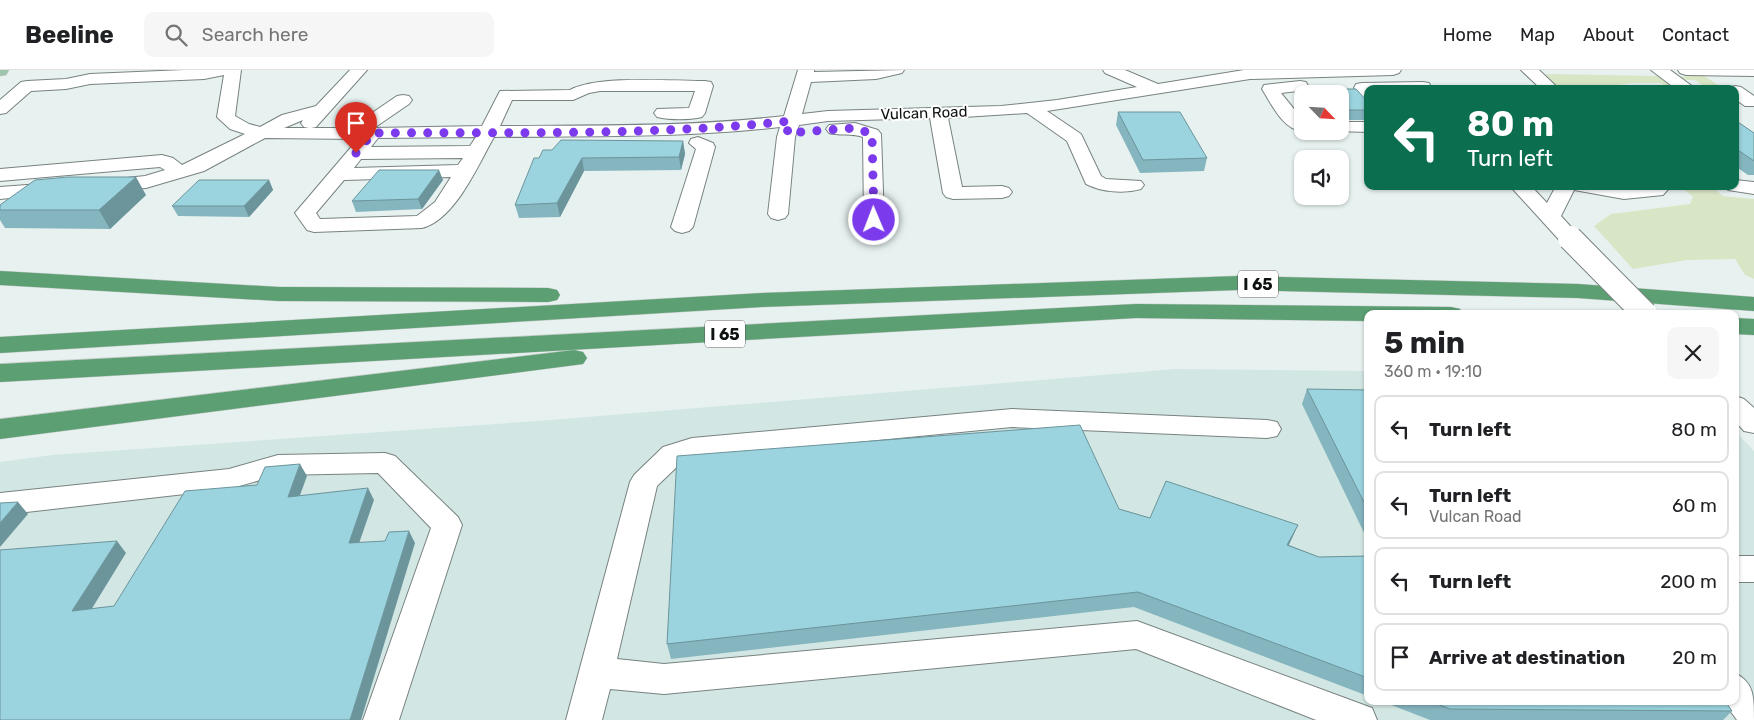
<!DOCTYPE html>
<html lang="en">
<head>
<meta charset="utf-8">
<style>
	body { margin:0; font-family:Rubik,sans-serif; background:#f6f6f6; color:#202124; height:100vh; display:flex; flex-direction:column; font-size:19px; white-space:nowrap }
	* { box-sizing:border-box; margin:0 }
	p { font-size:16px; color:#757577 }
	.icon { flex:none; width:28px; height:28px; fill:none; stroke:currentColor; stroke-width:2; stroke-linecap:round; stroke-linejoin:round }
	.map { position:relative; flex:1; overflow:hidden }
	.sheet { position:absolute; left:1364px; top:240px; width:375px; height:395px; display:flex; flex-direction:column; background:#fff; border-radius:10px; box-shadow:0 1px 4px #0004 }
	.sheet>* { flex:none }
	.banner { position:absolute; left:1364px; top:15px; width:375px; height:105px; border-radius:10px; box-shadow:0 1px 4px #0004; background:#0b6e4f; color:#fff; overflow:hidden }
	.needle { width:32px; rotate:115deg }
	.tools { position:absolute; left:1294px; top:15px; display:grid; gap:10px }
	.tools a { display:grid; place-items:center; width:55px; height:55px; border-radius:10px; background:#fff; box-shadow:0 1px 4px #0004; font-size:25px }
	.pin { position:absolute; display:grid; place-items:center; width:42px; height:42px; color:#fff; margin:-51px -21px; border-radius:50% 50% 50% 0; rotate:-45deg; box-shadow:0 0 5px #0007 }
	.pin .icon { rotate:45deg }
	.me { position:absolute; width:55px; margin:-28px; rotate:359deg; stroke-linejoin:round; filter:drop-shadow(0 0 4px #0008) }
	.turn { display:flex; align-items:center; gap:18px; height:105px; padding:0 20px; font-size:22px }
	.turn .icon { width:65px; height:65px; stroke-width:2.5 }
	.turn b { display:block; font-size:35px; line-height:42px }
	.round { display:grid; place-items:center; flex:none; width:52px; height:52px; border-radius:10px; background:#f6f6f6 }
	.head { display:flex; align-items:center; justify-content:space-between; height:85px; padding:0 20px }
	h1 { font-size:30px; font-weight:700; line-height:38px }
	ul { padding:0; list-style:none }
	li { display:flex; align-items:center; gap:15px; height:68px; margin:0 10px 8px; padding:0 10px; border:2px solid #e0e0e0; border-radius:10px }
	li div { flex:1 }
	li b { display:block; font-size:19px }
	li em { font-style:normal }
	header { display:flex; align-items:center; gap:30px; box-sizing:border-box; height:70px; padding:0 25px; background:#fff; border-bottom:1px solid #e0e0e0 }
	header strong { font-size:24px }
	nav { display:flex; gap:28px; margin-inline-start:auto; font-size:18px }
	.search { width:350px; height:45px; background:#f6f6f6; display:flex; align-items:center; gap:12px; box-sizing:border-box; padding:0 18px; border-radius:10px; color:#757577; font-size:19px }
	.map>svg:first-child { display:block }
</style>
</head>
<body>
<header>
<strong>Beeline</strong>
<div class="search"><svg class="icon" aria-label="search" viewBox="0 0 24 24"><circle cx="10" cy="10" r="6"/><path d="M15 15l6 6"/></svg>Search here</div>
<nav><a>Home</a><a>Map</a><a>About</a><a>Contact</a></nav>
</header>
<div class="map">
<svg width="1754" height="650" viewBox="0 0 1754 650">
	<rect width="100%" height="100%" fill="#e7f2f0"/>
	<path fill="#d2e7e3" d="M1175,299L1367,301L1368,631H1735V361L1754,381V650H0V392L52,385L538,351Z"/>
	<path fill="#d9e6c6" d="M1550,4L1659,6L1679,18H1668L1661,13H1631L1590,19H1557L1540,5Z
		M1703,5L1724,19H1708L1695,10H1682L1676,7Z
		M1680,116H1711L1723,126L1754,129V209L1745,205L1735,189L1687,190L1633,199L1594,156L1611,144L1690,134L1693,127Z"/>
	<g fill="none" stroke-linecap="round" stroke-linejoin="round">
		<defs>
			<path id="minor" d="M184,0H241L235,46L249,54L260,57L282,45L316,36L350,0H367L316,57L311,58H350L397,26L403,25L409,26L412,30L409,34L374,58L482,56L500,21L570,20C598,5 670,11 705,11L711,12L713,16L705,43L702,47C689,50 670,50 657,47L654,43L657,39L689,38L695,21H600L589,23L573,30H512L500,56C595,55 689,57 784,46L798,0H814V2L904,0L902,3L876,9L811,12L802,44L828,41L1001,36L1057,30L1137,17L1105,3L1103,0H1125L1158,14L1244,0H1401L1399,3L1393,5L1250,9L1047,41L1081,64L1101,106L1106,109L1141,111L1144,115L1141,119C1123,124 1102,122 1086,114L1067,71L1027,43L948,48L962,117L1002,116L1009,118L1012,122L1009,126L1002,128L953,129L946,127L943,123L930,48L828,51L799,55L795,67L788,144L785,148L778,150L771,148L768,144L777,67L780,57C685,68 589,66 494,67C478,95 455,150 422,158L314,162L307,160L295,143L358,69L265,68L204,101L146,118L105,121L98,119L95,115L98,111L145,106L165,100L160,97L0,111V99L162,85L173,88L182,95L245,64L230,59L217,47L224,5L204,9L90,14L66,19L31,21L6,43L0,44V30L21,12L27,11L66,9L90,4ZM303,50L301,53L304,57L309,58H284ZM476,67L470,76L371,77L378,68ZM463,88L458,95L354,98L361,89ZM451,107L435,132L417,146L320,149L316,143L344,110Z
				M1521,0H1539L1559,19H1541Z
				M1651,0H1670L1696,19H1676Z
				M1678,0H1754V6L1686,5L1680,3Z
				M1300,11L1306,12L1308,16L1306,20L1281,23L1302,49V61C1283,60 1271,33 1262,19L1264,15Z
				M1423,12L1429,13L1431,17L1430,19H1368V29L1362,28L1354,18L1356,14L1362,13Z
				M1735,16L1741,17L1754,26V36H1745L1735,29V19H1728Z
				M1340,52H1368V62L1335,61H1340Z
				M855,53L878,60L881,64L884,150L881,154L874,156L867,154L864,150L863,67C851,63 840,66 829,63L826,59L829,55Z
				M698,67L713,73L715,77L693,157L689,161L682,163L675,161L671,157L696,79L689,73L691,69Z
				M1735,110L1754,112V124L1728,120L1725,116H1735Z
				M54,113L61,115L64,119L61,123L0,129V117Z
				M1510,116H1531L1547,133L1556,116H1671L1663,125L1624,129L1574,120L1561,146L1581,168L1578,173L1570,174L1562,173Z
				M1735,326L1744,329L1754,338V363L1744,361L1735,351Z
				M1012,339L1267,350L1277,352L1281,359L1277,366L1267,368L1012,357L693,388L683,391L657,416L617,589L664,594L1137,551L1372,638L1377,650H1316L1136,579L664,624L610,619L602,650H566L630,412L634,405L663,377L692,368Z
				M385,383L395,386L458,447L462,455L399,650H363L431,458L378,403L278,405L229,419L0,445V423L229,399L278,385Z
				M1735,486H1754V512H1735Z
				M1735,603C1754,613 1754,626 1754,650H1737L1723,631H1735Z"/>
			<path id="major" d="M0,0H9L6,5L0,6Z"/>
			<path id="highway" d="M0,201L279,217L548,218L557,220L560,225L557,230L548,232L279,231L0,215Z
				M1238,206L1578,214L1754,227V241L1578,228L1238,220L762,237L0,283V267L762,223Z
				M1136,234L1451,237L1460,239L1463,244H1368V251L1136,248L0,312V294Z
				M1735,248L1754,249V265L1735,264Z
				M574,280L583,282L587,288L583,294L0,369V349Z"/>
		</defs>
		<use href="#minor" stroke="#788280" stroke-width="2"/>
		<use href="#major" stroke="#cacbcb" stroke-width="1"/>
		<use href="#highway" stroke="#cacbcb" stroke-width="1"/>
		<use href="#minor" fill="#fff" fill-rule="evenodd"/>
		<use href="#major" fill="#9dc5ab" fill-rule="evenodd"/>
		<use href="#highway" fill="#5b9f73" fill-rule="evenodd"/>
		<defs>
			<path id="minor-bridge" d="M1570,168L1645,244"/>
		</defs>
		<use href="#minor-bridge" stroke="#788280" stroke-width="26" stroke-linecap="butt"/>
		<use href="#minor-bridge" stroke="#fff" stroke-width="24"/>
	</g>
	<path fill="#85b5bf" d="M1323,19L1368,32V50H1340V24H1321Z
		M1118,42L1207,88L1204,101L1140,103L1116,55Z
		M1735,50L1754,63V105H1748L1735,96Z
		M683,71L685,84L681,100L584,101L560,147L519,148L515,135L539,88L552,80Z
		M269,110L273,120L249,147L178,146L172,136Z
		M443,110L422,139L356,142L352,131Z
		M146,125L110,159L5,158L0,150V135Z
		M1307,319L1368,320V471L1302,334Z
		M1119,439L1150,448L1298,455L1289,475L1319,487L1368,486V626L1134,537L671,589L667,574Z
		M1381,631H1725L1732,641L1723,650H1430Z"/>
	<path fill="#6c949b" d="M683,71L685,84L681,100L679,87Z
		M582,88L584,101L560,147L557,133Z
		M439,100L443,110L422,139L418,129Z
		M136,107L146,125L110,159L99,140Z
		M269,110L273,120L249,147L244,136Z
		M300,394L307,406L295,439L288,427Z
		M368,418L374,430L355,485L349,473Z
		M18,432L28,444L0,477V453Z
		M1298,455L1291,470L1281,490L1287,475Z
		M409,461L415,473L361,650H350Z
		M117,471L126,483L83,553L72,541Z"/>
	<path fill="#9bd3de" stroke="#6c949b" d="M1323,19H1356L1368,32V40H1341L1340,38V24H1327Z
		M1118,42H1180L1207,88L1143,90Z
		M1735,50L1754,63V91L1735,78Z
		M561,70L683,71L679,87L582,88L557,133L515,135L534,88H539L543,80H552Z
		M379,100H439L418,129L352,131Z
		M68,107H136L99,140H0V135L35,110Z
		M199,110H269L244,136H172Z
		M1307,319L1368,320V440Z
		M1080,355L1119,439L1150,448L1166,411L1298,455L1287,475L1319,487L1368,486V608L1138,522L667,574L677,386Z
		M300,394L288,427L368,418L349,473L385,471L389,462L409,461L350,650H0V480L117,471L72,541L114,536L185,421L257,415L265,397Z
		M18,432L0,453V433Z
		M1430,631H1725L1732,641L1450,639Z"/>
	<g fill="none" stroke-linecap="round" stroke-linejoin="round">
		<path stroke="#7c3aed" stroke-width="9" stroke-dasharray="0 16.2" d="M356,83L373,63C512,62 652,66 790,51L787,63L855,58L872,64L874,150"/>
	</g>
	<g text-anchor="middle" stroke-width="4" stroke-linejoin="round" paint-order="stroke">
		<g font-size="15" fill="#0e1211" stroke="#fff">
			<text transform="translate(924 43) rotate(-2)" y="5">Vulcan Road</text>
		</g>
		<g fill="#fff" stroke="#565958" stroke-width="1">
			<rect x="1238" y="200.5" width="40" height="27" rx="4"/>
			<rect x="705" y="250.5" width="40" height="27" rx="4"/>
		</g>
		<g font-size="16" font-weight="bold" fill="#0e1211">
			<text x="1258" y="220">I 65</text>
			<text x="725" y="270">I 65</text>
		</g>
	</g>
</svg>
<div class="tools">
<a><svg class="needle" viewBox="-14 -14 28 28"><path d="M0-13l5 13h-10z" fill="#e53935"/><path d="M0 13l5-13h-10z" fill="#757577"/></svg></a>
<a><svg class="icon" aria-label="sound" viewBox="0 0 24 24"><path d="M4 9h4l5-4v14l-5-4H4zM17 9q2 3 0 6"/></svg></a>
</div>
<div class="pin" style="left:356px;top:83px;background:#d93025"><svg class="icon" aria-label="arrive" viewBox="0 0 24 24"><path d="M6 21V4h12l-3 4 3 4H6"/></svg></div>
<svg class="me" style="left:874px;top:150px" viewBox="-20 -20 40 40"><circle r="17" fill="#7c3aed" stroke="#fff" stroke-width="3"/><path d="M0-11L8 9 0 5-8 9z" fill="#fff"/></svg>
<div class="banner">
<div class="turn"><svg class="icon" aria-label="left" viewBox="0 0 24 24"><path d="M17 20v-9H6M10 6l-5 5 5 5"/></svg><div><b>80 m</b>Turn left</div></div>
</div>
<section class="sheet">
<div class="head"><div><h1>5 min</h1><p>360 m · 19:10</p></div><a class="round"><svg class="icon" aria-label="close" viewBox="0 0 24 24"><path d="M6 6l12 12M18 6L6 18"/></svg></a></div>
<ul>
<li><svg class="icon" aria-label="left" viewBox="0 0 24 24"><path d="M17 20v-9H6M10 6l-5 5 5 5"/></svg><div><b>Turn left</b></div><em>80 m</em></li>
<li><svg class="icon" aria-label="left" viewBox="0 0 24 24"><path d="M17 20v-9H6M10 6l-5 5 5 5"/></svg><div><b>Turn left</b><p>Vulcan Road</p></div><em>60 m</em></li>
<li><svg class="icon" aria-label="left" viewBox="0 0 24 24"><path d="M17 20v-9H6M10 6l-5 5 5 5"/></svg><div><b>Turn left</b></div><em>200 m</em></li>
<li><svg class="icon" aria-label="arrive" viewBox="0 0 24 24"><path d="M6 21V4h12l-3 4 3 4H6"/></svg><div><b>Arrive at destination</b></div><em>20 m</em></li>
</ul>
</section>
</div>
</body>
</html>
